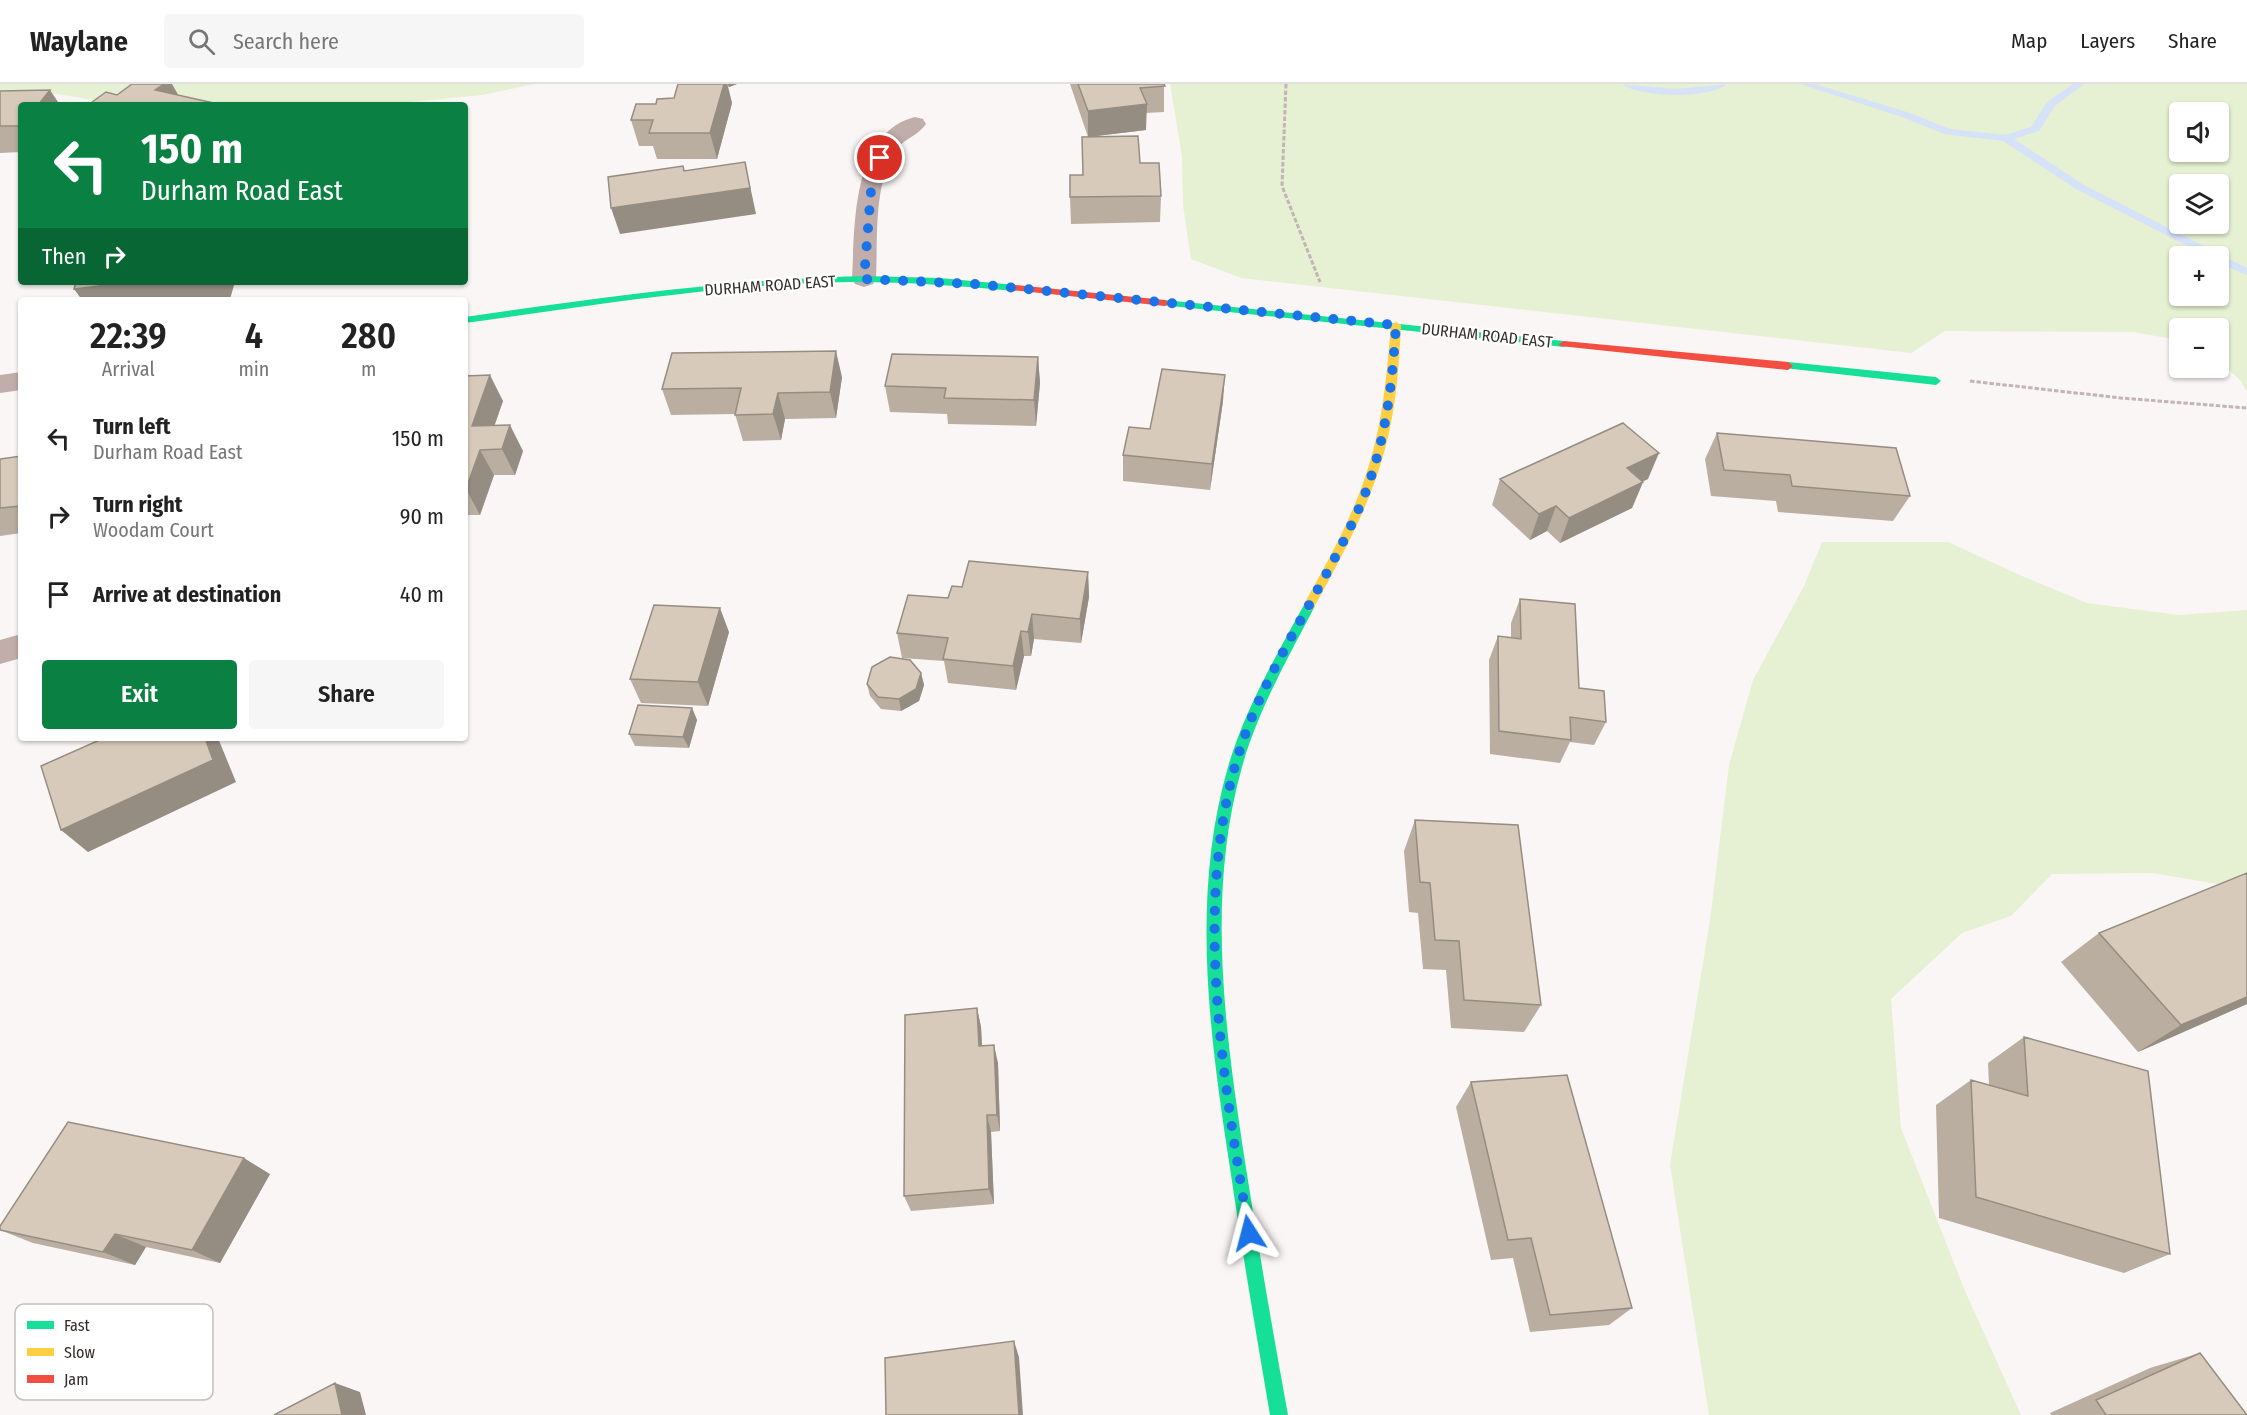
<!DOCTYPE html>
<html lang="en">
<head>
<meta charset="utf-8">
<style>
	body { margin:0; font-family:"Fira Sans Condensed",sans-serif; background:#f6f6f6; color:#222; height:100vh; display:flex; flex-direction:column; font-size:22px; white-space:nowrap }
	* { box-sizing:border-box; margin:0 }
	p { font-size:20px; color:#767676 }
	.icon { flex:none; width:33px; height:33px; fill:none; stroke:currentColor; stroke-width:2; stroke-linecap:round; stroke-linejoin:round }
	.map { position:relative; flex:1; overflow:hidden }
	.sheet { position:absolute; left:18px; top:213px; width:450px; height:444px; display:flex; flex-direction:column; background:#fff; border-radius:6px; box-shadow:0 2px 4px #0004 }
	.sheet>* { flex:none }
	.hud { position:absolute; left:18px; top:18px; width:450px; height:183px; border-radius:6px; box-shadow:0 2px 4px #0004; background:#0b8043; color:#fff; overflow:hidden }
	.controls { position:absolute; left:2169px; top:18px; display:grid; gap:12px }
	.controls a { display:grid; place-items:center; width:60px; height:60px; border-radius:6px; background:#fff; box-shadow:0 2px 4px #0004; font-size:30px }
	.pin { position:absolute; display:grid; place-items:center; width:51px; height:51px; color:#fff; margin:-26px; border:3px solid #fff; border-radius:50%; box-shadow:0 2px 6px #0007 }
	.me { position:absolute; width:66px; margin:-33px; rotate:351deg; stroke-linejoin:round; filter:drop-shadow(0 0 4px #0008) }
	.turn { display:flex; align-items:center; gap:21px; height:126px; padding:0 24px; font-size:27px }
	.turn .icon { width:78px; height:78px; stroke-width:2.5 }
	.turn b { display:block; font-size:42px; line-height:51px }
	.then { display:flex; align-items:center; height:57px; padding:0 24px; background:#0003; gap:12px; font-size:22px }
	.eta { display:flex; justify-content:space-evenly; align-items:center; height:102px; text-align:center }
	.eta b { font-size:36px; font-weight:600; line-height:42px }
	.primary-button { display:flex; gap:12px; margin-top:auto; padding:12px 24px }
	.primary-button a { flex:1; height:69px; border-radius:6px; background:#0b8043; color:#fff; font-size:24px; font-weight:600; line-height:69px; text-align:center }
	.primary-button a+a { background:#f6f6f6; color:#222 }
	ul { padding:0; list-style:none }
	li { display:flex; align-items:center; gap:18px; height:78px; padding:0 24px }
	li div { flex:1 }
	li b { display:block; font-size:22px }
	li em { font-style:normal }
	header { display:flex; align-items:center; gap:36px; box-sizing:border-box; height:84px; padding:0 30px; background:#fff; border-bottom:2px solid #e0e0e0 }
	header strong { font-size:28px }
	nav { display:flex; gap:33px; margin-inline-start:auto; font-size:21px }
	.search { width:420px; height:54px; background:#f6f6f6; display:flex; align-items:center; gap:15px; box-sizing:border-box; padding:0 21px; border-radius:6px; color:#767676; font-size:22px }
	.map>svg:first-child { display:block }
</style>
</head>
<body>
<header>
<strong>Waylane</strong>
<div class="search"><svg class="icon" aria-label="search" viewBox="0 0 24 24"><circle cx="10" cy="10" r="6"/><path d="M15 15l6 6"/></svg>Search here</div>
<nav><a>Map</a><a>Layers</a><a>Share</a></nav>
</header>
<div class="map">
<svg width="2247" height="1331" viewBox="0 0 2247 1331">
	<rect width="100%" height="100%" fill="#faf6f5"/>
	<path fill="#e6f0d3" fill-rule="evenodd" d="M0,0H535L482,11L409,18L123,21L57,10H0Z
		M1170,0H2247V308L2240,296L2219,277L2218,244H2180L2179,256L2133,248L1945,247L1911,269L1241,194L1191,175L1183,121L1182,72ZM2180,28H2218V68H2180ZM2180,100H2218V140H2180ZM2180,172H2218V212H2180Z
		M1822,458H1948L2022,492L2087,519L2179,531L2247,526V805L2152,789L2052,790L2011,832L1962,849L1891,915L1901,1044L1965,1207L2021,1331H1709L1670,1081L1710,836L1729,681L1753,596L1804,502Z"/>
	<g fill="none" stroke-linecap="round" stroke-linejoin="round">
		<path fill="#d6e2f8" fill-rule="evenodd" d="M1622,0L1675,5L1727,0C1709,15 1641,14 1622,0Z
			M1800,0H1815L1910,29L1950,45L2005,51L2031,43L2047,18L2073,0H2084L2055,22L2039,47L2014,55L2084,101L2247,184V191L2218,179V172H2207L2076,105L2003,57L1944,50L1902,33Z"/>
		<path stroke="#c2b5b4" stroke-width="3" stroke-dasharray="4.5 2" stroke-linecap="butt" d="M1286,0L1282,102L1320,198
			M1970,297L2121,314L2247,324"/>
		<path fill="#c1aeaa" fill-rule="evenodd" d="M915,33L923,35L926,40C918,52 903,55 895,67C873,103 878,155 876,195L873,200L864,203L855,200L852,195C855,143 851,49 915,33Z
			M21,288V306L0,309V291Z
			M21,550V574L0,580V556Z"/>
		<path fill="#16e098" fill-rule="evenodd" d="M865,192L940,194L1015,201L1020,204L1015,207C948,201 881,196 814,199C697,204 581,223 465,239V233C598,214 730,195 865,192Z
			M1165,216L1564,257L1569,260L1564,263L1161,221L1160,219Z
			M1788,278L1936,293L1941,297L1936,301L1784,284V280Z
			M1309,517L1315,522C1288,574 1258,626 1242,683C1205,814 1226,953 1246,1084C1259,1167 1273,1249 1288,1331H1270C1256,1249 1242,1167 1230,1084C1210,953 1190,814 1228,683C1245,625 1276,572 1305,519Z"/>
		<path fill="#ffcf43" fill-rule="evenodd" d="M1396,238L1401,241C1399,283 1396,325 1385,365C1370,422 1341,474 1313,525L1309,527L1303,522C1328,477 1354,431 1369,381C1383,336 1387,288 1391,241Z"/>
		<path fill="#f24e42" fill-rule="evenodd" d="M1015,201L1165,216L1170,219L1165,222L1011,206V202Z
			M1564,257L1788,278L1793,282L1788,286L1560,262L1559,260Z"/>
	</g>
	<path fill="#b9aea0" d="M678,0H737L729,3L728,2L732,19L717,75H657L653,62H639L631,36L656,20L674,14Z
		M1070,0H1164V28L1146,29V46L1088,53Z
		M0,7L21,21V68L0,69Z
		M1140,79L1161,112L1160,138L1071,140L1070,113L1083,91Z
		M1038,273L1040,299L1036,342L948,340L947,330L890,328L885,302Z
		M465,292L503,317L494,342L523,367L515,391H494L480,431H465Z
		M842,293L836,334L785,335L781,356L743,357L735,330L671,331L662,305Z
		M1223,317L1210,406L1123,397V371L1150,345Z
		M1717,349L1910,412L1893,437L1778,428L1776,417L1711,412L1705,375Z
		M21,372V449L0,452V375Z
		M1500,395H1648L1643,397V398L1632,424L1560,459L1547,447L1530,456L1492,421Z
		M1088,488L1089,513L1081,559L1034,555L1031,572H1024L1016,606L948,599L944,577L902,574L897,549L948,514L962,503Z
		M1520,515L1579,604L1606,638L1594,661L1570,658L1560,679L1490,670L1489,576L1498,552L1511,553V539Z
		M729,548L708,622L641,619L630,595Z
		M921,589L924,601L919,617L901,627L881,625L870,612L867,600Z
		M692,624L697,636L689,664L635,662L629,650Z
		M1415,736L1541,921L1524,948L1451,944L1446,886L1423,885L1418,829L1409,828L1404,767Z
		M2247,789V920L2138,968L2061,878L2099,849Z
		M977,924L981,943L982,962L998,979L1000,1047L991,1048L994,1120L911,1127L904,1112Z
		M2024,953L2170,1170L2124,1189L1939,1134L1936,1021L1971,996L1989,1001L1988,979Z
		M1471,998L1632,1224L1609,1241L1530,1248L1513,1174L1491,1176L1456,1023Z
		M270,1090L220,1179L146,1163L135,1181L33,1159L0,1146Z
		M2200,1269L2247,1331H2051L2050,1329L2150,1284Z"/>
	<path fill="#968d82" d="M164,0H172L184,21L155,6Z
		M724,0H727L732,19L717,75L710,49Z
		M728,0H737L729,3Z
		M50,6L60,21H38Z
		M1147,20L1146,46L1088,53V27Z
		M745,78L756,130L620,150L611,124L684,87L683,82L691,108Z
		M132,198H235L230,215L221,216H82L74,205Z
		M836,267L842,293L836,334L830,308Z
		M1038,273L1040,299L1036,342L1034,316Z
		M490,291L503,317L486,366L472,342Z
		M1225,291L1223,317L1210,406L1212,380Z
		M778,309L785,335L781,356L773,330Z
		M510,341L523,367L515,391L502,365Z
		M480,366L494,391L480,431L466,405Z
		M1659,369L1648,395L1616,410L1627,384Z
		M1643,398L1632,424L1560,459L1569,434Z
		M1556,422L1547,447L1530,456L1539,430Z
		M1088,488L1089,513L1081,559L1080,535Z
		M720,524L729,548L708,622L698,598Z
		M1032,530L1034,555L1031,572L1028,548Z
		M1021,547L1024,572L1016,606L1013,582Z
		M921,589L924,601L919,617L901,627L899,615Z
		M692,624L697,636L689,664L683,653Z
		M205,654H218L236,698L88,768L61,746Z
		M2247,913V920L2138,968L2181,941Z
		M977,924L981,943L983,981L979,962Z
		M994,961L998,979L1000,1047L997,1031Z
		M987,1031L991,1048L994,1120L989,1105Z
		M244,1074L270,1090L220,1179L192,1166Z
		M115,1150L146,1163L135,1181L103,1168Z
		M1014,1257L1019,1273L1023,1331H1019Z
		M335,1299L360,1308L366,1331H342Z"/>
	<path fill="#d7caba" stroke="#968d82" stroke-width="1.5" d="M132,0H164L155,6L218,20L217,21H88L106,8L117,11Z
		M678,0H724L710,49H649L653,36H631L636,20H656L657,15L674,14Z
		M1078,0H1164L1165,2L1140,4L1147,20L1088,27Z
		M50,6L38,21H21V42H0V7Z
		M1138,52L1140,79H1159L1161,112L1070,113V91H1083L1082,53Z
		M745,78L750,104L611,124L608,93L683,82L684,87Z
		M76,198H132L74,205Z
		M836,267L830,308L778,309L773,330L735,331L741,304L662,305L672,269Z
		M892,270L1038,273L1034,316L944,314L946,304L885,302Z
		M1162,285L1225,291L1212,380L1123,371L1129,343L1150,345Z
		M490,291L472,342L510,341L502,365L480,366L466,405H465V292Z
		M1623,339L1659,369L1627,384L1643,398L1569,434L1556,422L1539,430L1500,395Z
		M1717,349L1896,364L1910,412L1792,402L1790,391L1724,386Z
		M21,372V422L0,424V375Z
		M969,477L1088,488L1080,535L1032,530L1028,548L1021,547L1013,582L943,575L948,554L897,549L908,511L948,514L952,502L962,503Z
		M1520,515L1575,520L1579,604L1604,607L1606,638L1570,633L1571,656L1499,647L1498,552L1521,555Z
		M654,521L720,524L698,598L630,595Z
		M890,573L910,576L921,589L916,605L899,615L878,613L867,600L872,583Z
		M638,621L692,624L683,653L629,650Z
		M104,654H205L213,676L61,746L41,682Z
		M1415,736L1518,741L1541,921L1464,916L1459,857L1435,856L1430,799L1420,798Z
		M2247,789V913L2181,941L2099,849Z
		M977,924L979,962L994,961L997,1031H987L989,1105L904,1112L905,931Z
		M2024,953L2148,987L2170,1170L1976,1113L1971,996L2028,1012Z
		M1567,991L1632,1224L1550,1231L1531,1154L1508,1156L1471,998Z
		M68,1038L244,1074L192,1166L115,1150L103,1168L0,1146V1142Z
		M1014,1257L1019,1331H886L885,1274Z
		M2200,1269L2247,1331H2106L2096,1316Z
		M335,1299L342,1331H274Z"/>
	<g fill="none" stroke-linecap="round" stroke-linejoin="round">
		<path stroke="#1a73e8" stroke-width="10" stroke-dasharray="0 18" d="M880,74L872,94L864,195L974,200L1396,241C1392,304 1385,364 1360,422C1329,494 1282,560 1252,633C1186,792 1222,986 1249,1149"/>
	</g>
	<g text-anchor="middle" stroke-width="4.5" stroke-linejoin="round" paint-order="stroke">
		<g font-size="16" fill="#342e2b" stroke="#fff">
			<text transform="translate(770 201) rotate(-4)" y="6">DURHAM ROAD EAST</text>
			<text transform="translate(1487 251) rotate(6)" y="6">DURHAM ROAD EAST</text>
		</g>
	</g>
	<rect x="15" y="1220" width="198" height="96" rx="9" fill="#fff" stroke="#c2c0bf" stroke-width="1.5"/>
	<rect x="27" y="1237" width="27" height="8" fill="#16e098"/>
	<rect x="27" y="1264" width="27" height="8" fill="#ffcf43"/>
	<rect x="27" y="1291" width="27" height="8" fill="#f24e42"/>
	<g font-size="16" fill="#342e2b">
		<text x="64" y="1247">Fast</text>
		<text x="64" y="1274">Slow</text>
		<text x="64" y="1301">Jam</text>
	</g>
</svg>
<div class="controls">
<a><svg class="icon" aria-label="sound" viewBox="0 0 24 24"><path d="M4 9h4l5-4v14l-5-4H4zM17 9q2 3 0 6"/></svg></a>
<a><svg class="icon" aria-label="layers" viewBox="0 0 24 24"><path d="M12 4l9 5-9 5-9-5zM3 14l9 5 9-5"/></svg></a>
<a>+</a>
<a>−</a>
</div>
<div class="pin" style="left:880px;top:74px;background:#d93025"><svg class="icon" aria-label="arrive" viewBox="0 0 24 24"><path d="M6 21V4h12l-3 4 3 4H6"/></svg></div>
<svg class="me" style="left:1249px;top:1149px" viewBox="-20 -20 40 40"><path d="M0-17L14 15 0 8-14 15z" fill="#1a73e8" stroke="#fff" stroke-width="4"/></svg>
<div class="hud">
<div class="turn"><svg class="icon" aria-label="left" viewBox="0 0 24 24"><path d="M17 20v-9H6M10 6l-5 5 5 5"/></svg><div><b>150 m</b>Durham Road East</div></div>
<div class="then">Then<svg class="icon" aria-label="right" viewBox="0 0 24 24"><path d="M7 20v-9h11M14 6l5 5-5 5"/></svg></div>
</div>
<section class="sheet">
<div class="eta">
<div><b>22:39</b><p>Arrival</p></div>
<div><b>4</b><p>min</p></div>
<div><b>280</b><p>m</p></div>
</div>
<ul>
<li><svg class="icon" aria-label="left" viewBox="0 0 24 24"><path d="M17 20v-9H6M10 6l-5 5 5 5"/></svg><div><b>Turn left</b><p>Durham Road East</p></div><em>150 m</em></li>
<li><svg class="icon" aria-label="right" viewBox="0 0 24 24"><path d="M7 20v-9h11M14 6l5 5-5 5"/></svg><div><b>Turn right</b><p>Woodam Court</p></div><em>90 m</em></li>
<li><svg class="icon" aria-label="arrive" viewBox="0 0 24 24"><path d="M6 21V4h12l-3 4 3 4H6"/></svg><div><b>Arrive at destination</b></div><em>40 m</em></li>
</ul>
<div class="primary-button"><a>Exit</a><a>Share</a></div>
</section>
</div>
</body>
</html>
